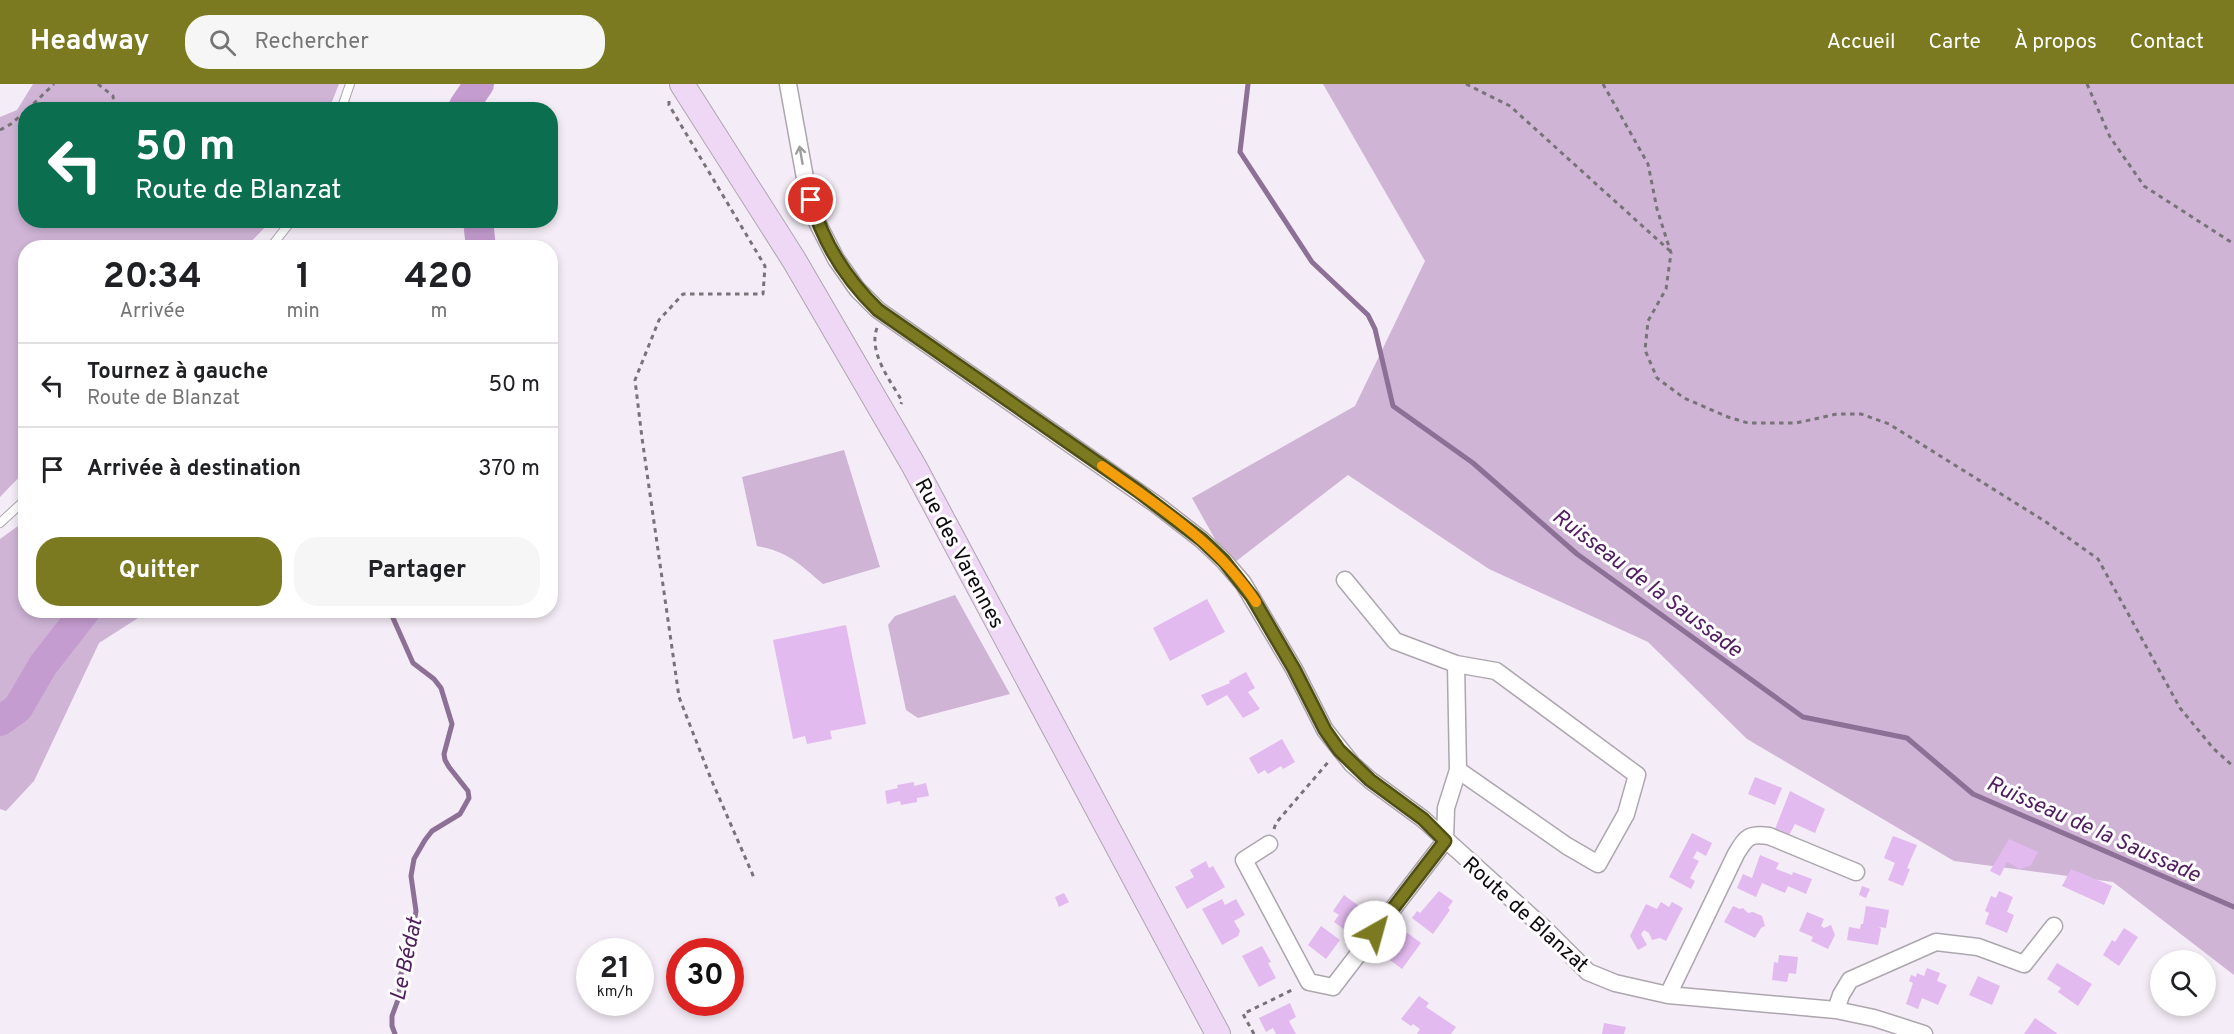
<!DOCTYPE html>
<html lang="fr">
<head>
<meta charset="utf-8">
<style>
	body { margin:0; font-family:Overpass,sans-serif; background:#f6f6f6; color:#202124; height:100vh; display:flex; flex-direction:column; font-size:22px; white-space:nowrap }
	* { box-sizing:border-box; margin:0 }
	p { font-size:20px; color:#757577 }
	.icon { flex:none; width:33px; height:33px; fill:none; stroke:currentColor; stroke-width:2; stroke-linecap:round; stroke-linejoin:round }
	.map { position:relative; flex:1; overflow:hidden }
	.side { position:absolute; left:18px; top:156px; width:540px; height:378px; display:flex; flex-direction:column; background:#fff; border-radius:24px; box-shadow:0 3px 9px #0003 }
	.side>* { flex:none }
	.top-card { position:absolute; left:18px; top:18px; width:540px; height:126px; border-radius:24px; box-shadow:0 3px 9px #0003; background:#0b6e4f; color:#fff; overflow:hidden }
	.fabs { position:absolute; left:2150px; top:866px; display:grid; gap:12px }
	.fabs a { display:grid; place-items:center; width:66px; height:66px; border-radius:50%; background:#fff; box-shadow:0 3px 9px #0003; font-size:30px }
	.speed { position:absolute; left:576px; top:854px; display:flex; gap:12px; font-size:30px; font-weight:700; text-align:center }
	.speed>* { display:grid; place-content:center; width:78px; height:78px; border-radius:50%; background:#fff; box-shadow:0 3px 9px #0003; line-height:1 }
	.speed small { font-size:15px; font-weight:400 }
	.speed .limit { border:9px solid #d22; background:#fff; color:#111 }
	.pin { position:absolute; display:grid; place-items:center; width:51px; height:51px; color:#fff; margin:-26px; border:3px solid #fff; border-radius:50%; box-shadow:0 2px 6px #0007 }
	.me { position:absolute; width:66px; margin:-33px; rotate:38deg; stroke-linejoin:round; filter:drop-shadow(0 0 4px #0008) }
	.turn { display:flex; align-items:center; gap:21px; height:126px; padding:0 18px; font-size:27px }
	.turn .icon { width:78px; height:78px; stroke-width:2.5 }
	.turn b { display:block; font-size:42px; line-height:51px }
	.eta { display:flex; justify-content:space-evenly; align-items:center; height:102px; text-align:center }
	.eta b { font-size:36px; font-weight:700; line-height:42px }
	.cta { display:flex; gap:12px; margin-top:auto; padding:12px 18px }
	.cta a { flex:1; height:69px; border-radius:24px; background:#7b7a21; color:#fff; font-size:24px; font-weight:700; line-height:69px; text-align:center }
	.cta a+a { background:#f6f6f6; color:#202124 }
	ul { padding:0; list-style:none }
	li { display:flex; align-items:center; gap:18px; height:84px; padding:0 18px; border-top:2px solid #e0e0e0 }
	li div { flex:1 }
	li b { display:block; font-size:22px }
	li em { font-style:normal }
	header { display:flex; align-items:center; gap:36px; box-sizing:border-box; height:84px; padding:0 30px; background:#7b7a21; color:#fff }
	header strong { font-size:28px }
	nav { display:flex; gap:33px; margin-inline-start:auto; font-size:21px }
	.search { width:420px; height:54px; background:#f6f6f6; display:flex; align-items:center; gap:15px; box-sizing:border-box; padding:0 21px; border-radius:24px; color:#757577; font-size:22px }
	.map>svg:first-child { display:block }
</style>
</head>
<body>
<header>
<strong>Headway</strong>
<div class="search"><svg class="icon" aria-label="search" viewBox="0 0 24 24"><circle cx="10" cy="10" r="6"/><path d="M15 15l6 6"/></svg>Rechercher</div>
<nav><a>Accueil</a><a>Carte</a><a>À propos</a><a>Contact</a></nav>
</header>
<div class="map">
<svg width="2234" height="950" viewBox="0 0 2234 950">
	<rect width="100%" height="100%" fill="#f4ecf6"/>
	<path fill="#cfb4d6" d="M33,0H339L329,25L26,26V136L271,137L246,163L26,164L25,387L0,413V33L17,26Z
		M1323,0H2234V891L2113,798L1954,777L1747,655L1648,558L1489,485L1348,391L1230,482L1192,414L1355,322L1425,177Z
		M844,366L880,483L823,500C799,480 789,468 757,462L742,393Z
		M25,437L26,526L149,527L99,559L34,697L6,727L0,725V455Z
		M955,511L1010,610L918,634L906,626L888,541L895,532Z"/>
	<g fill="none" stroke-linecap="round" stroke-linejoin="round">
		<path stroke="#8d7095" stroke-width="5" d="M1248,0L1240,68L1312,178L1368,231L1375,245L1393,322L1473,379L1577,470L1803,633L1907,654L1973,710L2234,823
			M392,526L393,534L413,579L434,595L441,604L452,640L444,670L445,676L449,683L468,707L469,714L460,730L432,747L425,756L414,775L411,792L416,827L410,868L400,892L399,913L392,932V942L395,950"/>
		<path stroke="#c49ccf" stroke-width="30" d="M465,26L464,22L479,0
			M478,136L481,164
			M0,637L18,624L43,581L86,526"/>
	</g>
	<path fill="#e3baef" d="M1207,515L1225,548L1170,577L1153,544Z
		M846,541L866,640L830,647L832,655L807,660L805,652L793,655L773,556Z
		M1246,588L1255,604L1248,608L1260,625L1243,634L1227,611L1207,622L1201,611L1230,599L1229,597Z
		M1282,655L1295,678L1283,685L1281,682L1268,690L1265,686L1258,690L1249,674Z
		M1755,693L1782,704L1775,721L1748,710Z
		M914,698V702L926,699L929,712L917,714V718L901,721L900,717L887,720L885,707L898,704L897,701Z
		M1790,707L1825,725L1815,749L1795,740L1789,751L1775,745Z
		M1692,749L1712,759L1706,772L1697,767L1693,774L1699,777L1690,794L1695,797L1691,805L1669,793Z
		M1893,752L1917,761L1907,784L1910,785L1903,802L1888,796L1895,779L1884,774Z
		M2009,755L2038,768L2031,781L2020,785L2007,778L2000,792L1990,787Z
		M1760,771L1779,779L1776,785L1792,791L1793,788L1812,795L1806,810L1788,802L1785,809L1762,799L1756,813L1737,804L1743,790L1752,794Z
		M1206,777L1209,784L1213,782L1225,803L1187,825L1175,803L1194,793L1190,786Z
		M2071,785L2112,802L2104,821L2062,802Z
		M1862,802L1870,805L1866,814L1859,811Z
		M1439,807L1453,817L1448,824L1450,826L1433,850L1412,834L1417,827L1420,829Z
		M1999,807L2013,813L2007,828L2014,831L2007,849L1985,840L1989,829L1985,827L1991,812L1996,814Z
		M1064,809L1069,818L1059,823L1055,813Z
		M1344,811L1363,825L1351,841L1353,842L1349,849L1334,838L1339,831L1333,827Z
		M1222,815L1225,821L1236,815L1245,831L1234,837L1240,847L1238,852L1222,861L1202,825Z
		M1661,818L1669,823L1672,818L1683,824L1666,857L1660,854L1652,856L1649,849L1644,846L1641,850L1647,861L1638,866L1630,852L1646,820L1657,825Z
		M1733,822L1740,825L1743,824L1748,829L1753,828L1762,832L1765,842L1761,844L1755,854L1724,838Z
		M1866,822L1889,826L1886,844L1879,843L1881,845L1878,861L1847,856L1849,843L1860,845L1861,840H1863Z
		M1807,828L1824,835L1821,842L1824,844L1831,841L1835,851L1828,865L1811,857L1813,853L1799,847Z
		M1321,842L1340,856L1326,875L1308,861Z
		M2124,844L2138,853L2119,882L2103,871L2112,856L2115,858Z
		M1402,845L1421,859L1402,885L1383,871Z
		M1262,862L1271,878L1268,879L1276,894L1259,903L1242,872Z
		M1779,871L1798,873L1796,890L1789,889L1787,898L1772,896L1774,878L1778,879Z
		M2057,879L2092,900L2078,922L2058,908L2061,904L2047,895Z
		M1927,884L1940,889L1937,897L1947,901L1938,921L1922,914L1918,925L1906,920L1913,899L1909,897L1911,891L1916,893L1917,889L1924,892Z
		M1978,892L2000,902L1992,921L1969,911Z
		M1419,912L1429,919L1426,923L1456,943L1451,950H1417L1420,945L1413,940L1411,942L1401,935Z
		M1290,919L1296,933L1289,937L1296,950H1276L1273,944L1266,948L1259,934Z
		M2176,921H2192L2185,929Z
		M2035,934L2048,943L2058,950H2024Z
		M1604,939L1626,943L1624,950H1602Z"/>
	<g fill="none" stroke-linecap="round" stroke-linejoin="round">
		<defs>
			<path id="service" d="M341,26L350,0
				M270,164L292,136
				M0,439L26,415"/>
			<path id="minor" d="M788,0L805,94L817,138L836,175L857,205L878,226L1157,421L1202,456L1224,477L1243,499L1294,585L1325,646L1352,680L1370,696L1423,735L1546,846L1588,888L1615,899L1668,911L1836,926L1874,934L1924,950
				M1345,496L1395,557L1456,580
				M1269,760L1244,776L1309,898L1333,903L1445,757L1446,724L1458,686L1456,580L1496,587L1637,691L1626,730L1598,780L1567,762L1458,686
				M1668,911L1736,770C1746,754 1748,749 1769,752L1856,788
				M1836,926L1841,911L1850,896L1936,858L1978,863L2024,880L2054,842"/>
			<path id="secondary" d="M682,0L794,176L914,382L1218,950"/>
		</defs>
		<use href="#service" stroke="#ada6af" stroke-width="10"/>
		<use href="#minor" stroke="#ada6af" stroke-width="19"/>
		<use href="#secondary" stroke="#ada6af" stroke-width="26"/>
		<path stroke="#787379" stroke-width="3" stroke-dasharray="4.5 4.5" stroke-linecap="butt" d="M98,0L113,12L115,26
			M1466,0L1510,22L1670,167
			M1603,0L1648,80L1657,125L1671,169L1666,205L1648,237L1645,266L1657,294L1684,314L1728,333L1748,339H1796L1837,330H1861L1889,340L2046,438L2098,475L2180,624L2213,664L2234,683
			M2087,0L2110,53L2144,102L2234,160
			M669,17V21L765,182L763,210H683L659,236L635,296L642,354L679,613L711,695L755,796
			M27,26L54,0
			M0,46L11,40L26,27
			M877,244C868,268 890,296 902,317L901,320
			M1274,745L1276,739L1330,676
			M1254,950L1243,930L1294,905"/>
		<use href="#service" stroke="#fff" stroke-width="8"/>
		<use href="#minor" stroke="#fff" stroke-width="16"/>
		<use href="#secondary" stroke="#efd8f5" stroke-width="24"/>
	</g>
	<defs><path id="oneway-shaft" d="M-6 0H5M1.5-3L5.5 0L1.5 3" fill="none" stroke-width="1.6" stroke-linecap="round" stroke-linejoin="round" transform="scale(1.5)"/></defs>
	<use stroke="#9e9d9f" href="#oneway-shaft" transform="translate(801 71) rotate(-100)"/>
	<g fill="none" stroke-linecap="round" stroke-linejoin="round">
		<defs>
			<path id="route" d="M811,116C823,159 846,195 878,226L1138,407L1202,456L1224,477L1252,513L1294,585L1325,646L1339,666L1370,696L1423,735L1445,757L1375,848"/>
		</defs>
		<use href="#route" stroke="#504f15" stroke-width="15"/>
		<use href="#route" stroke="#7b7a21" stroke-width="10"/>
		<path stroke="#f59e0b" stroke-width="10" d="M1102,382C1158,422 1217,459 1256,518"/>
	</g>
	<g text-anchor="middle" stroke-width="6" stroke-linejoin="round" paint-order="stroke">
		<g font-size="21" fill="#0d0b0e" stroke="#fefcfe">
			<text transform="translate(960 469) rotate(62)" y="7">Rue des Varennes</text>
			<text transform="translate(1526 830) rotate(42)" y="7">Route de Blanzat</text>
		</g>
		<g font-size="22" font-style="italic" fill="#51205f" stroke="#fefcfe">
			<text transform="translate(1648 498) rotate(37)" y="8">Ruisseau de la Saussade</text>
			<text transform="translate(2094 744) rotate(24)" y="8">Ruisseau de la Saussade</text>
			<text transform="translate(405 875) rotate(-78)" y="8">Le Bédat</text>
		</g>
	</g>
</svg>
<div class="fabs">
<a><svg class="icon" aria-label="search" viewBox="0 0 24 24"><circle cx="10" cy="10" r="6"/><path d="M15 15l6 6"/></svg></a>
</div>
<div class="speed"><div>21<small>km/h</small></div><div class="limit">30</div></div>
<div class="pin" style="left:811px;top:116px;background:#d93025"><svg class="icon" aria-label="arrive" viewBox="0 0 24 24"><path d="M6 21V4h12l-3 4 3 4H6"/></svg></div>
<svg class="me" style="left:1375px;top:848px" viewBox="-20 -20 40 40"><circle r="19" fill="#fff"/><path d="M0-13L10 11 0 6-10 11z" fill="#7b7a21"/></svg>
<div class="top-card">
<div class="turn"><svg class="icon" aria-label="left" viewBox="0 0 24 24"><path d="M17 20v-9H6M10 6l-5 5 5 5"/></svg><div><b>50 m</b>Route de Blanzat</div></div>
</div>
<section class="side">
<div class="eta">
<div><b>20:34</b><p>Arrivée</p></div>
<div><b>1</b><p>min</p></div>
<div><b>420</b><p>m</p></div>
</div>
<ul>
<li><svg class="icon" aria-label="left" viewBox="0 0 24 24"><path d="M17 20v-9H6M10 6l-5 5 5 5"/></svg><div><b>Tournez à gauche</b><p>Route de Blanzat</p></div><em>50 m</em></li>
<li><svg class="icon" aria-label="arrive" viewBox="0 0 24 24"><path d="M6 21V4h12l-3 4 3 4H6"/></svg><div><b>Arrivée à destination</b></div><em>370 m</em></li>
</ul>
<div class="cta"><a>Quitter</a><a>Partager</a></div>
</section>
</div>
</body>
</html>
